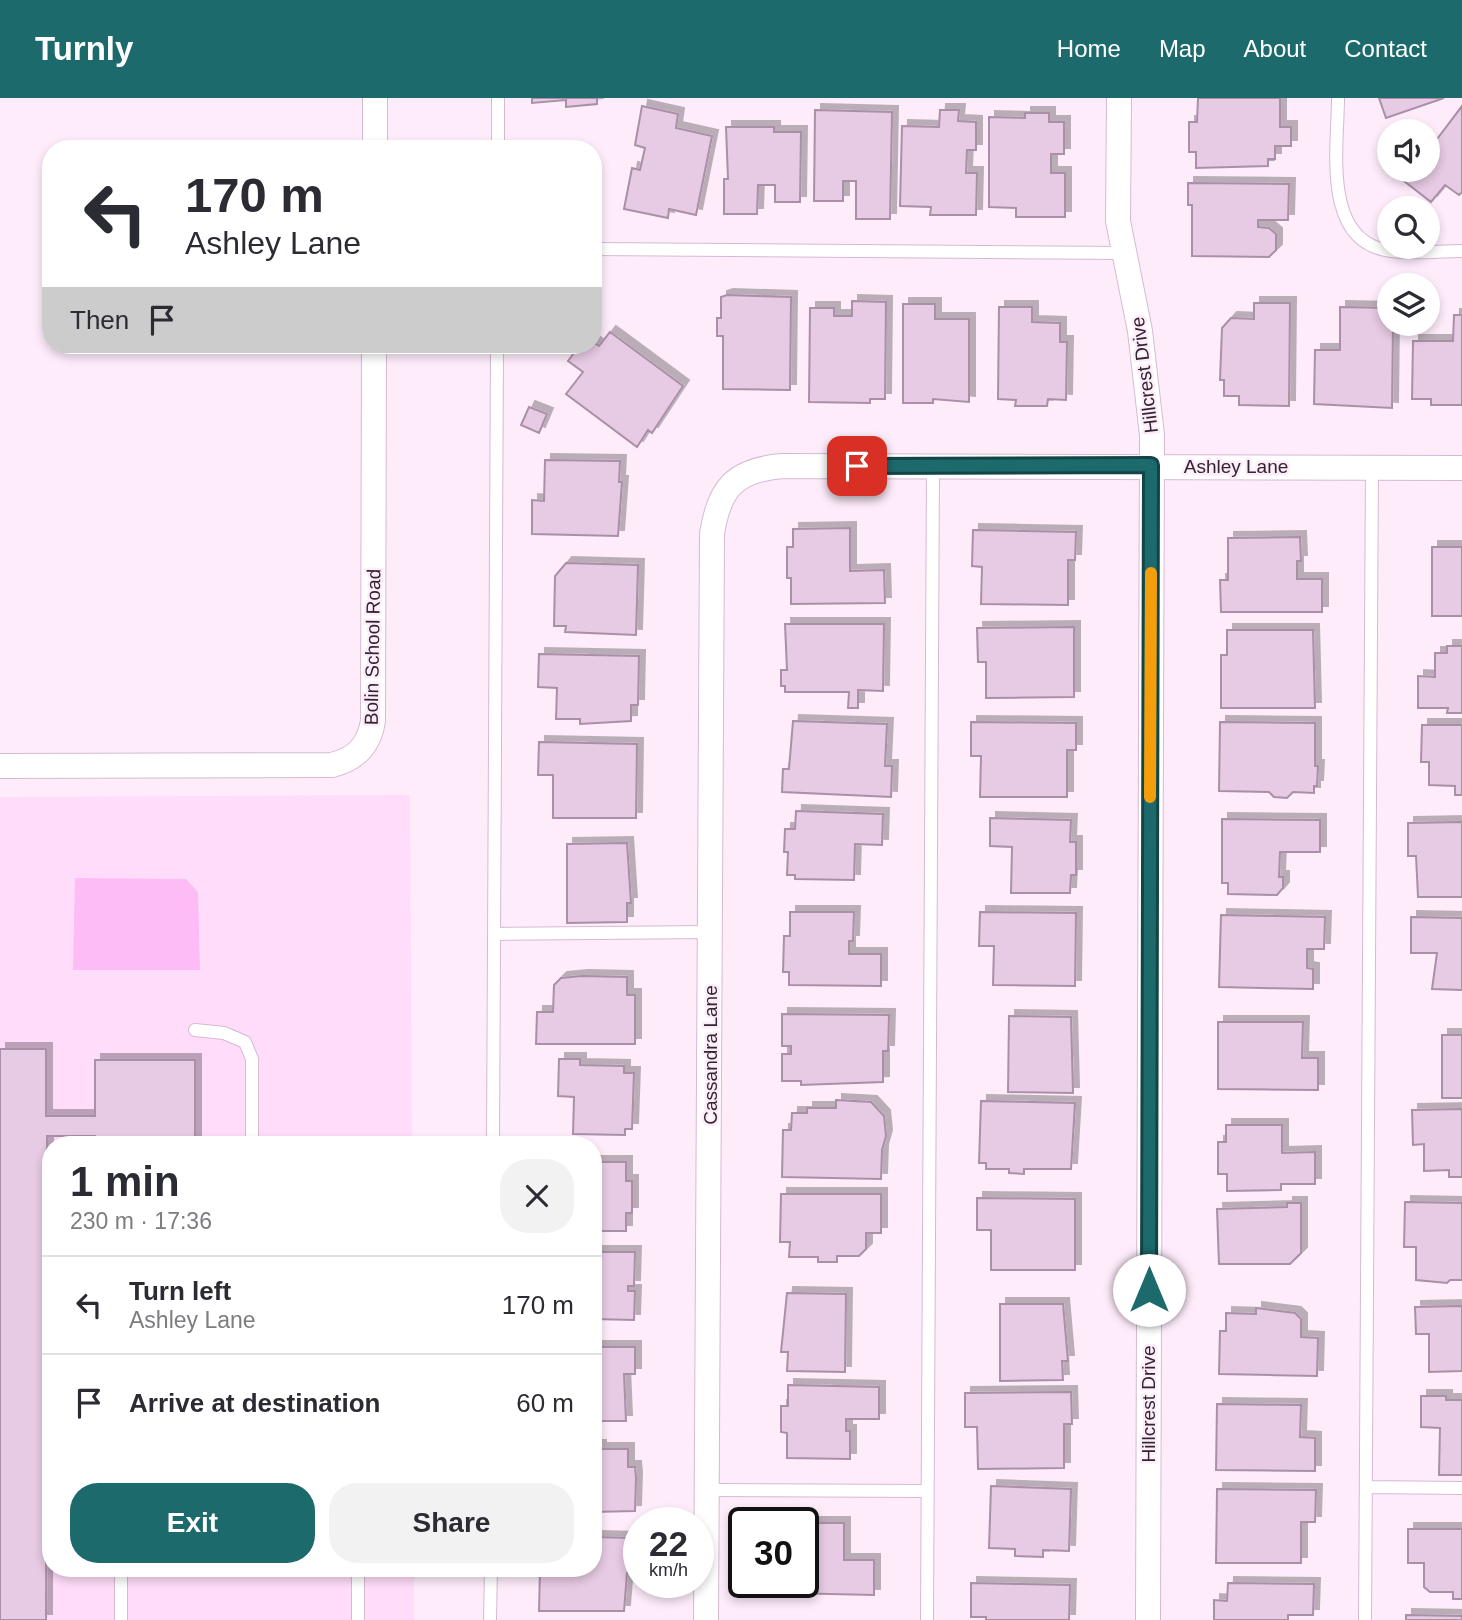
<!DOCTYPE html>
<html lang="en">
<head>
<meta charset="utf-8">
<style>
	body { margin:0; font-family:Helvetica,sans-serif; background:#f2f2f3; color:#2b2b33; height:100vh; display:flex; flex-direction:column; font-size:26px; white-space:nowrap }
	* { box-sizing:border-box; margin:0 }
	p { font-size:23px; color:#7c7c81 }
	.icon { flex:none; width:38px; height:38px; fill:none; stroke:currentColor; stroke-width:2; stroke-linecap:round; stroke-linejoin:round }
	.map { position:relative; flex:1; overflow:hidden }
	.details { position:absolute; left:42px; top:1038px; width:560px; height:441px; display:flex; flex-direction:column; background:#fff; border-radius:28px; box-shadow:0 4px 10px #0003 }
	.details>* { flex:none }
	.hud { position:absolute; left:42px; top:42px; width:560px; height:214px; border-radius:28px; box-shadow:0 4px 10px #0003; background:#fff; color:#2b2b33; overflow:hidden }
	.buttons { position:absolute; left:1377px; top:21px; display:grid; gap:14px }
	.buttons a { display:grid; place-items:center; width:63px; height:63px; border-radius:50%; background:#fff; box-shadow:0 4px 10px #0003; font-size:35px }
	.speed { position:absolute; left:623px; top:1409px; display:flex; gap:14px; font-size:35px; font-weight:700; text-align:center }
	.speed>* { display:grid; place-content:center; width:91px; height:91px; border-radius:50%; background:#fff; box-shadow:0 4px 10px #0003; line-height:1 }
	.speed small { font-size:18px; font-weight:400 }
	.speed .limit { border:4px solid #111; border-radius:10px; background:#fff; color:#111 }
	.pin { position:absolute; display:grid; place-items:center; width:60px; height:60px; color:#fff; margin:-30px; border-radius:14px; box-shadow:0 4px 10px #0006 }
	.me { position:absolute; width:77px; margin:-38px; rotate:0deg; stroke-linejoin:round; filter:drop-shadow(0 0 5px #0008) }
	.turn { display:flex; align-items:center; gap:24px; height:147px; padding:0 28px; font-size:32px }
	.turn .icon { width:91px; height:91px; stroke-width:2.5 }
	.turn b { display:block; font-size:49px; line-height:60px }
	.then { display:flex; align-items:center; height:66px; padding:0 28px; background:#0003; gap:14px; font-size:26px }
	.round { display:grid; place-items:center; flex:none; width:74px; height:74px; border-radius:28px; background:#f2f2f3 }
	.head { display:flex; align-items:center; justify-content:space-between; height:119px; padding:0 28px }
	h1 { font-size:42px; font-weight:700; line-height:52px }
	.cta { display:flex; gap:14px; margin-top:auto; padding:14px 28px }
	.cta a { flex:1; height:80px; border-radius:28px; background:#1d6a6d; color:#fff; font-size:28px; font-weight:700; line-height:80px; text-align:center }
	.cta a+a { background:#f2f2f3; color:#2b2b33 }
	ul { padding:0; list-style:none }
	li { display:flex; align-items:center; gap:21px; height:98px; padding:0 28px; border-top:2px solid #e1e1e2 }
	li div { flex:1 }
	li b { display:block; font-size:26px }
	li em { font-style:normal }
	header { display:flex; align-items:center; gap:42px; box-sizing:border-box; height:98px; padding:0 35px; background:#1d6a6d; color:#fff }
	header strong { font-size:33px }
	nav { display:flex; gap:38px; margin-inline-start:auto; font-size:24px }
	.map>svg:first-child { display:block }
</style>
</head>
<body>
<header>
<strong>Turnly</strong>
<nav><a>Home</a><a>Map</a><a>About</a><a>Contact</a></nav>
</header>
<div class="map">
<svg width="1462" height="1522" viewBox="0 0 1462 1522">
	<defs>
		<filter id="shadow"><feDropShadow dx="6" dy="-6" stdDeviation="0" flood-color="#0004"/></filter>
	</defs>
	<rect width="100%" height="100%" fill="#feecfb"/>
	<path fill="#ffdcfa" d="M410,697L412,1046H51V1470H414V1522H0V699Z"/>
	<path fill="#febcf7" d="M75,780L186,781L198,794L200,872H73Z"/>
	<path fill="#e7cae3" stroke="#aa90a7" stroke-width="2" filter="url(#shadow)" d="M532,0H597V6L566,9V2L532,5Z
		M1198,0H1280V29H1291V48H1275V61H1268V68L1196,70V54H1189V24H1197Z
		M1379,0H1444L1386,20Z
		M642,8L678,16L676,30L712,38L696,117L669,111L668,120L624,111L632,70L640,72L645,50L635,47Z
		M1462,8V94L1459,97L1445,87L1431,104L1404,83L1413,72H1428V53Z
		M815,12L892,14L890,121H856V83H843V103H814Z
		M940,12H959L958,23L976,24V52H967L966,75H977L976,117H930L931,109L900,108L902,28L939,29Z
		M1025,15H1049V24H1064V56H1051V75H1065V119H1016V110L989,109V19L1025,20Z
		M726,29H774V34H801L800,104H775V87H758L757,116H724V81H728Z
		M1188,85L1289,86L1288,122H1258V129L1269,130L1276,136V152L1269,159L1192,158V107H1188Z
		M727,197L791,199L790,292L723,291V238H717V220H721V199Z
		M852,203L886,204L885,301H870V305L809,304L810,210H834V218H852Z
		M1254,205H1290L1289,308L1239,307V298H1224V282H1220L1222,230L1231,220L1254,221Z
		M903,206H935V221H969V304L933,301V305H903Z
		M999,209H1032V224L1060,225V244H1067L1066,302L1048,301L1047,308H1015L1016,302L998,301Z
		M1340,209L1390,210V226H1393L1392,310L1314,306L1315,252H1340Z
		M1454,217H1462V307H1431V301H1412L1413,243H1453Z
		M610,234L683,288L652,335L648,332L637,349L566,296L583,274L568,263L580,247H593V244L599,248Z
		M529,309L547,316L539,335L521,327Z
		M545,362L620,363L619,384H622L618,438L532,436V402L544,403Z
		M850,430V473L884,472L885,505L791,506V480H787V449H793V431Z
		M973,432L1076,434L1075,462H1068V507L981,506L982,469L972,468Z
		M1300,439L1301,463H1297V481H1322V514H1221L1220,482H1228V440Z
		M1432,449H1462V518H1432Z
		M566,465L638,467L636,537L565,534L566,528H554L555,478Z
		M785,526H884L883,593L858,592V610H848L849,594H785V588H781V572H787Z
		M1074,529V599L986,600V564H978L977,530Z
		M1227,532H1313L1315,610H1221V557H1227Z
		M1447,548H1462V615H1447L1448,610H1418V578L1435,579V555H1447Z
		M539,556L639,558L638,607H631V623L580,626V621H556L557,590L538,589Z
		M793,623L887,626L885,668H892L891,699L782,694L783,671H789Z
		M971,624L1076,625V652H1067V699H980L981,658H971Z
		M1220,624L1315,625V668H1318L1317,688H1314V695L1293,694L1287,700L1274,699L1269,694L1219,693Z
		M1422,627H1462V697H1455V688L1429,687V664H1421Z
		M539,644L637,646L636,720H553V677H538Z
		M796,713L883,716L882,747L855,746L854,782L795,781V777H787L788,754H784L785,731H795Z
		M990,720L1071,722L1070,744H1076V777H1071L1070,795H1011L1012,749L990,748Z
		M1222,721L1320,722V754H1280L1279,779H1283V790L1277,797L1228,796V785H1222Z
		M1462,724V799H1418L1416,758H1408V725Z
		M627,745L631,805H627V824L567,825V746Z
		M790,814H854L853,843H849V856H881V888L789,887V874H783L784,838H790Z
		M980,814L1076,815L1075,888L993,887L994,848H979Z
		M1221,817L1325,819L1324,851H1307V870L1313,871V891L1219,889Z
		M1411,819L1462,820V892L1432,891L1437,855H1411Z
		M582,878L627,879V897H635V946H536L537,914H553L554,887L561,880Z
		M782,916L889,917L888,953H883V984L801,987V983H782V956H791V948H782Z
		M1009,918L1071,919L1073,995L1008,994Z
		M1218,924H1303L1302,960H1318V992L1218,991Z
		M1442,937H1462V1000H1442Z
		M0,951H46V1018H95V962H195V1046H95V1038H47L46,1522H0Z
		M559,961H580V967L624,968V975H634L632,1031H625V1037L573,1036L574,999L558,998Z
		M836,1002L871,1004L884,1018L886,1038L882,1052L881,1081L782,1079L783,1032H791L792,1015H807V1010H836Z
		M981,1003L1075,1005L1071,1071H1024V1076L1009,1075V1071H986V1065H979Z
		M1462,1011V1079H1449V1072L1424,1073V1046L1413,1047L1412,1012Z
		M1226,1027H1282V1055L1315,1054V1086H1281V1092L1227,1093V1076H1218V1044H1226Z
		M593,1064H626V1083H632V1115H626V1133H593Z
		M781,1096H881V1135H866V1151L859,1158H837V1164H818V1159H789L790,1144H780Z
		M977,1100L1075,1101V1172H991V1132H977Z
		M1405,1104L1462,1105V1182H1450L1447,1185L1416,1182V1149H1404Z
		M1287,1105H1301V1155L1290,1166H1219L1217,1111L1287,1109Z
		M593,1154H635L634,1188H628V1193H635L634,1222L593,1221Z
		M787,1195L846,1196L845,1274L787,1273L788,1254H781Z
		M1000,1206H1063L1068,1263H1062L1063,1282L1000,1283Z
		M1462,1208V1273L1429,1274V1236H1416L1415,1209Z
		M1256,1210L1295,1215L1301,1221V1239L1318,1240L1317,1278L1219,1276L1220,1233H1226V1215L1256,1216Z
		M593,1249H635V1276H624L626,1323H593Z
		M788,1287L879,1289V1321H846V1333H850V1361L787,1360V1335L781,1334V1308H788Z
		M1071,1294L1072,1326H1064V1370L978,1371L977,1329H965V1295Z
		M1421,1298H1446V1302H1462V1377H1439L1440,1330L1421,1329Z
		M1217,1306L1301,1307L1300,1339L1315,1340V1373L1216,1372Z
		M593,1348H600V1351H628V1369H635L636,1380L635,1413L593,1414Z
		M991,1388L1071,1391L1069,1453L1043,1452V1459L1015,1458V1451L989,1450Z
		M1217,1391L1316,1392L1315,1424H1301V1465H1216Z
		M803,1425H844V1462H874V1497L786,1495V1484H803Z
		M1408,1431H1462V1501H1453V1494H1430L1424,1489V1465H1408Z
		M593,1439L632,1440V1475H627L624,1513H539L540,1472L532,1470H593Z
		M971,1485L1070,1487L1069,1522H986V1519H971Z
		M1228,1485L1314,1486L1313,1517H1288V1522H1214V1502L1227,1503Z
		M1406,1517L1462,1518V1522H1406Z"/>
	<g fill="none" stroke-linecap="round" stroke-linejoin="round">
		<defs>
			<path id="lane" d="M1338,0C1338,49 1321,145 1391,153C1414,156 1439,153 1462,153
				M498,51V0
				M593,151L1124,155
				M494,836L710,834
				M195,932L224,935L245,944L252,961V1046
				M493,1046L497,247
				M1366,1389L1462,1390
				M707,1392L928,1393
				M121,1470V1522
				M358,1470V1522
				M490,1522L491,1470
				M927,1522L933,368
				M1365,1522L1372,369"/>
			<path id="street" d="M1119,0L1118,123L1140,233L1152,337L1148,1522
				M375,51V0
				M0,668L332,667C356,661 369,648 373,623L374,247
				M706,1522L712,436C719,390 735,372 782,368L1462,370"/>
		</defs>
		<use href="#lane" stroke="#d5bad2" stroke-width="14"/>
		<use href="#street" stroke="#d5bad2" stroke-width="26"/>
		<use href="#lane" stroke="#fff" stroke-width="12"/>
		<use href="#street" stroke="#fff" stroke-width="24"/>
	</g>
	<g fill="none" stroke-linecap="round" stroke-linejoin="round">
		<defs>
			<path id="route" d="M857,368L1151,367L1149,1192"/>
		</defs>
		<use href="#route" stroke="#134547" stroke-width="18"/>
		<use href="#route" stroke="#1d6a6d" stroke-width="12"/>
		<path stroke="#f59e0b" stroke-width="12" d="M1150,699L1151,475"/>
	</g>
	<g text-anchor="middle" stroke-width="5" stroke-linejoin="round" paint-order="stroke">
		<g font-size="19" fill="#30262f" stroke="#feecfb">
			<text transform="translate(1144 277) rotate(-97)" y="7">Hillcrest Drive</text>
			<text x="1236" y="375">Ashley Lane</text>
			<text transform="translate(372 549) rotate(-89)" y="7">Bolin School Road</text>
			<text transform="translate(710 957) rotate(-90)" y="7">Cassandra Lane</text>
			<text transform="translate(1148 1306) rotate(-90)" y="7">Hillcrest Drive</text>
		</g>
	</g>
</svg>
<div class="buttons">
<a><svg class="icon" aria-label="sound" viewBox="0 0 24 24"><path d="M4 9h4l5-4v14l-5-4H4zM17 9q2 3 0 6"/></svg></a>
<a><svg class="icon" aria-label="search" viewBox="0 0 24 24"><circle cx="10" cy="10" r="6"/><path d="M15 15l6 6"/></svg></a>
<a><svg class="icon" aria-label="layers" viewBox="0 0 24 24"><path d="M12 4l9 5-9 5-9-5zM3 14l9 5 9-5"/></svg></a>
</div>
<div class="speed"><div>22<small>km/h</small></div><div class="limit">30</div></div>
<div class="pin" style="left:857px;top:368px;background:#d93025"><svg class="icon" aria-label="arrive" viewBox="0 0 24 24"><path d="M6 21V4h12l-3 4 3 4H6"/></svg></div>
<svg class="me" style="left:1149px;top:1192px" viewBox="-20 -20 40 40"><circle r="19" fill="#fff"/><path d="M0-13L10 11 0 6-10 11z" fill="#1d6a6d"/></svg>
<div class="hud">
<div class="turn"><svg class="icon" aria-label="left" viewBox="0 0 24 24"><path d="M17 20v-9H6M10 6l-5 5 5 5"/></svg><div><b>170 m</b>Ashley Lane</div></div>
<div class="then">Then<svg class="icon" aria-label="arrive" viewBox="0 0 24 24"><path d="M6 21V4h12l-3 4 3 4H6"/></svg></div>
</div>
<section class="details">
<div class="head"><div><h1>1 min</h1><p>230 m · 17:36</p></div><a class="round"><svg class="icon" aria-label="close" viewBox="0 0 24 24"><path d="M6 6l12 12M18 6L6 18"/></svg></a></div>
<ul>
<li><svg class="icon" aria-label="left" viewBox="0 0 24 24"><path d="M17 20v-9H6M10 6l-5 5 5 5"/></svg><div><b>Turn left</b><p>Ashley Lane</p></div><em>170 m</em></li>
<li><svg class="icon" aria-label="arrive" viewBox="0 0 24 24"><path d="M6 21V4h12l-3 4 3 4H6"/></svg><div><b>Arrive at destination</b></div><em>60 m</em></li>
</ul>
<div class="cta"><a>Exit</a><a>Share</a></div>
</section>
</div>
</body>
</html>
